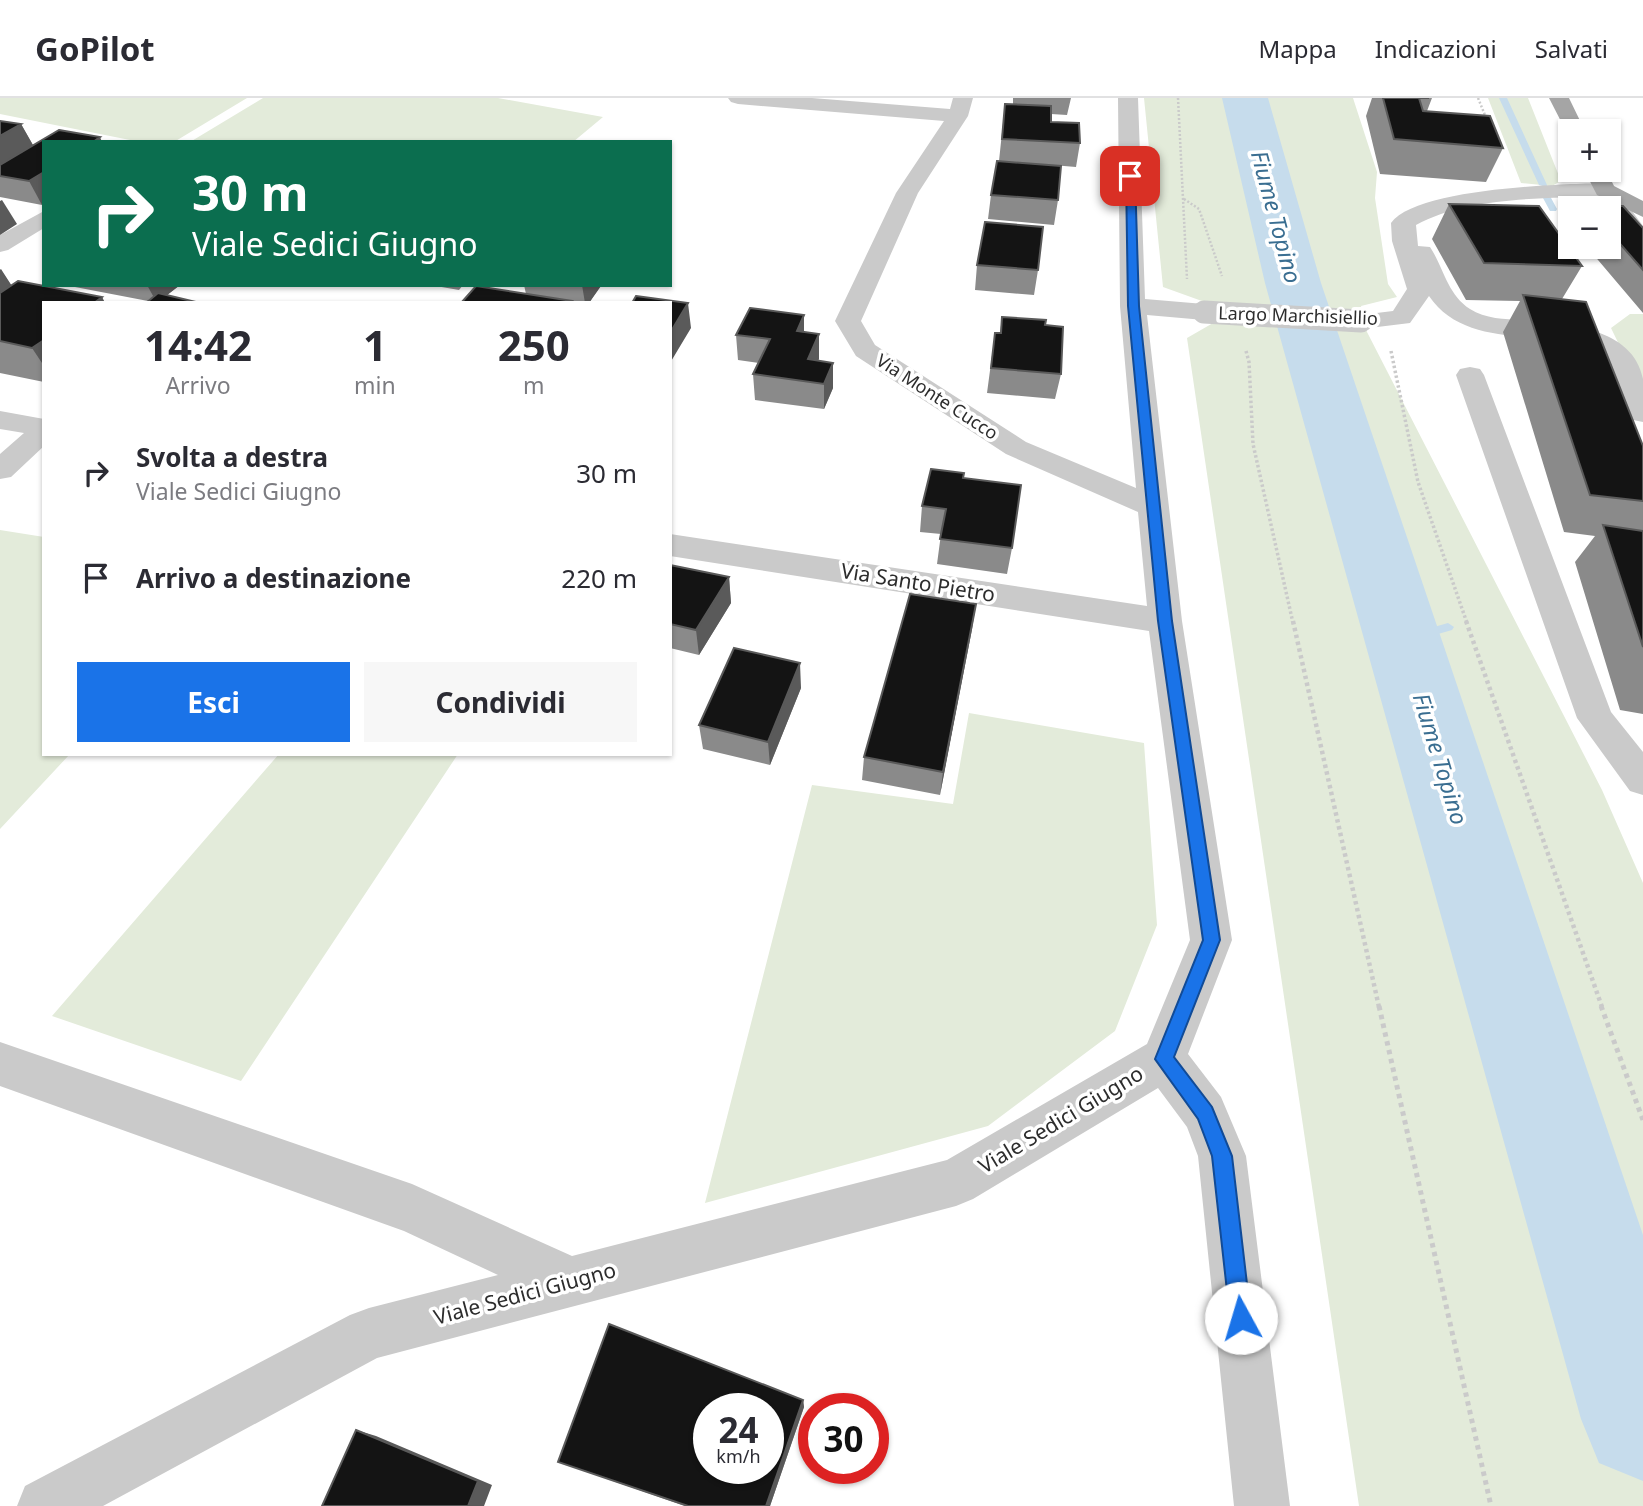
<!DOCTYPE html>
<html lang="it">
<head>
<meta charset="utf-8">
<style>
	body { margin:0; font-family:"Noto Sans",sans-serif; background:#f7f7f7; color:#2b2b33; height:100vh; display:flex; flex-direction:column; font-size:26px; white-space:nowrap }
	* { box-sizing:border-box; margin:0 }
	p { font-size:23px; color:#7c7c81 }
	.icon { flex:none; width:38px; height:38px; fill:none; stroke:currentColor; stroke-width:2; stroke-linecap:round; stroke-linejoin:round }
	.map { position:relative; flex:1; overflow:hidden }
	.side { position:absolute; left:42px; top:203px; width:630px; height:455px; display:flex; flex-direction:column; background:#fff; border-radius:0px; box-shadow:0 2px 5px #0004 }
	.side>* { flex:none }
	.guide { position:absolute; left:42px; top:42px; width:630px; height:147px; border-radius:0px; box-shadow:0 2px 5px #0004; background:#0b6e4f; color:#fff; overflow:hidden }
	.tools { position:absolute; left:1558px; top:21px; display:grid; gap:14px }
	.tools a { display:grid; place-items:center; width:63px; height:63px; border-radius:0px; background:#fff; box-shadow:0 2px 5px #0004; font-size:35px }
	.speed { position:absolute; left:693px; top:1295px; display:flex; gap:14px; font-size:35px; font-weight:700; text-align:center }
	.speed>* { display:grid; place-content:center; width:91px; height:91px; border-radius:50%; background:#fff; box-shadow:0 2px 5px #0004; line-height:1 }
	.speed small { font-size:18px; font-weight:400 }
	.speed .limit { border:10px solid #d22; background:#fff; color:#111 }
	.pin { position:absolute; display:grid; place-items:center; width:60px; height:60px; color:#fff; margin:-30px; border-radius:14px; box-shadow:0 4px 10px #0006 }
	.me { position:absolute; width:77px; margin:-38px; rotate:354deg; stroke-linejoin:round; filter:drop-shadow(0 0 5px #0008) }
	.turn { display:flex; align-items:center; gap:24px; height:147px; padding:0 35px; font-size:32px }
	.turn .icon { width:91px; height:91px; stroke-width:2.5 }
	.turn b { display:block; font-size:49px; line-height:60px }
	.eta { display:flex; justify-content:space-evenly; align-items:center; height:119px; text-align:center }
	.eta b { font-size:42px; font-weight:700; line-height:49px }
	.primary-button { display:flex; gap:14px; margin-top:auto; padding:14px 35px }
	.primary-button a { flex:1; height:80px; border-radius:0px; background:#1a73e8; color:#fff; font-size:28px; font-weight:700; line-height:80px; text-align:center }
	.primary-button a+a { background:#f7f7f7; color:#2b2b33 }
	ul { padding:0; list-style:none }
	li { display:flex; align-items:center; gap:21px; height:105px; padding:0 35px }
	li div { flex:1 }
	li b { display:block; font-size:26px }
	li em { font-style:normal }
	header { display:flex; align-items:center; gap:42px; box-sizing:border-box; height:98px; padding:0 35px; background:#fff; border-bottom:2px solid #e1e1e2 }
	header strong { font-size:33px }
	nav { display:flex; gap:38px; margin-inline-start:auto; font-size:24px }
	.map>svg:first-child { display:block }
</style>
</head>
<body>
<header>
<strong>GoPilot</strong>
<nav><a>Mappa</a><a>Indicazioni</a><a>Salvati</a></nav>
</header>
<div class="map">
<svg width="1643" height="1408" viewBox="0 0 1643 1408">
	<rect width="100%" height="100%" fill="#fff"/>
	<path fill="#e3ebda" d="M0,0H247L174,44H140L0,16Z
		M263,0H498L603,19L573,44H190Z
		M1144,0H1353L1377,74L1375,100L1388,186L1397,199L1361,208L1367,234L1602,692L1643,785V1408H1359L1187,240L1220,221L1213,207L1163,189Z
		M1488,0H1528L1561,83L1552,88L1521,85Z
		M1630,216H1643V296L1611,230Z
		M0,432L44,439V656H70L0,731Z
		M969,615L1144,645L1157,827L1115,933L988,1028L705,1105L812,687L953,706Z
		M279,656H458L241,983L52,918Z"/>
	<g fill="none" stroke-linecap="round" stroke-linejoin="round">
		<path fill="#c6dcec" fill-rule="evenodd" d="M1499,0H1507L1547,87L1546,89L1539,87Z
			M1544,98H1550L1557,111L1556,113H1550L1543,100Z
			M1448,525L1454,529L1452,532L1403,546L1397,542L1399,539Z"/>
		<path fill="#c6dcec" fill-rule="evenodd" d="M1222,0H1268L1321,185L1643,1137V1383L1599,1365L1581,1321L1265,185Z"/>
		<path stroke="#cacaca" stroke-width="2.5" stroke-dasharray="2 2" stroke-linecap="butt" d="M1178,0L1187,181
			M1478,0L1487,22
			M1184,101L1199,111L1222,178"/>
		<path stroke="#cacaca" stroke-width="3.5" stroke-dasharray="2.5 2.5" stroke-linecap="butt" d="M1246,253L1249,264L1253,346L1293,525
			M1391,253L1418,384L1467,525"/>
		<path stroke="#cacaca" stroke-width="4.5" stroke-dasharray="3.5 3.5" stroke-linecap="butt" d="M1293,523L1379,909
			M1466,523L1602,909"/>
		<path stroke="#cacaca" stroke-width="5" stroke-dasharray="4.5 4.5" stroke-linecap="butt" d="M1379,908L1491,1408
			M1601,908L1643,1022"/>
		<path fill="#cacaca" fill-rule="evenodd" d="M728,0H812L950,11L953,0H973L968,18L918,95L861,223L875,247L1026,344L1136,390L1120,208L1118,0H1138L1145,201L1204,206L1213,209L1217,214L1213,219L1204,222L1147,217L1182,523L1232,842L1188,956L1221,999L1246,1058L1290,1408H1234L1198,1058L1187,1029L1158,990L973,1101L956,1108L377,1260L103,1408H17L25,1388L350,1217L369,1210L498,1177L404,1133L0,988V944L412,1086L572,1158L947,1062L1147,946L1190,842L1149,533L670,458V436L1147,508L1138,414L1006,356L856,258L835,223L896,95L944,23L738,6L731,4Z
			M1605,85L1613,87L1643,128V152L1635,150L1599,99C1543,100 1466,99 1416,127L1418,148L1430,149C1444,170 1447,196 1470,211C1485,221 1505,221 1522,222C1564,226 1633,228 1643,281C1643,295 1643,311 1643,324L1633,322L1629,316C1614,277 1615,256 1570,243C1522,236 1460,244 1429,198L1410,225L1361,231L1352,228L1348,223L1352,218L1393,213L1407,191L1392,143L1391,125C1416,90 1563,86 1605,85Z
			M44,113V130L8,152L0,154V137Z
			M1470,269L1480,271L1484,277L1611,614L1643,654V697L1630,693L1577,620L1456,277L1460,271Z
			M0,313L44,321V348L11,379L0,381V356L24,335L0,331Z"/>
		<path fill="#a5a5a5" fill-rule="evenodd" d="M1549,0H1569L1585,33H1570V38L1568,37Z
			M1584,72H1606L1614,88L1643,103V119L1597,97Z"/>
		<path stroke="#cacaca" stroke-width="23" d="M1204,214L1361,223"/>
	</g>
	<path fill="#8a8a8a" d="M1013,0H1071L1067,17L1051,16V24L1080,45L1076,69L1052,67L1058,102L1054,127L988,121L991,97L999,63L1005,6H1013Z
		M1372,0H1432L1427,13L1503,50L1486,84L1380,76L1366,18Z
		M0,23L21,26L33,47L42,107L0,99Z
		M1449,106L1582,168L1562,201L1643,403V616L1620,612L1575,464L1595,438L1564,434L1503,234L1520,203L1466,202L1432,141Z
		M1587,108H1623L1643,130V215L1587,149H1608V110H1586Z
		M977,167L1038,172L1034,197L975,192Z
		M0,171L11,187L102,199L105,205H44V284L0,275Z
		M74,187H180L167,197L148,203L75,189Z
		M430,187H463L459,192Z
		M524,187H601L589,205H461L526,196Z
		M1002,219L1045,227L1061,276L1055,301L987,295L995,235H1000Z
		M804,234L819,236L818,263L833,290L824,311L755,302L753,276L759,265L738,262L736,237Z
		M963,380L1012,450L1007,476L937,466L941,436L920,434L922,408Z
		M670,467L729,479L731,505L699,557L670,550Z
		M976,506L940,697L862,682L864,659Z
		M801,590L770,667L703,651L699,627Z
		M803,1302L804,1309L770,1408H685L570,1368L558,1364Z"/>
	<path fill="#5a5a5a" d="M21,26L34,49L0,70V38Z
		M100,39L102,44H93Z
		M44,74V106L42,107L29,83Z
		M2,102L17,126L0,137V103Z
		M1,171L17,196L0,209V172Z
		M147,187H180L157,205Z
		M582,187H601V188L589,205H585Z
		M102,199L105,205H94Z
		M688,205L691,230L670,265V235Z
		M804,217V242L797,233Z
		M819,236V261L809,284L808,261Z
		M44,242V268L32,250Z
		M833,265V290L824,311V286Z
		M729,479L731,505L699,557L696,532Z
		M976,506L972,531L940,697L943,674Z
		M800,565L801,590L770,667L768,644Z
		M803,1302L804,1309L770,1408H766Z
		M356,1332L376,1338L492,1387L484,1408H468Z"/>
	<path fill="#141414" stroke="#5a5a5a" stroke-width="2" fill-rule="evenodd" d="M1383,0H1429H1419L1423,13L1490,18L1503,50L1394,41Z
		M1005,6L1051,8V24L1079,25L1080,45L1002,41Z
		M0,23L21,26L0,38Z
		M59,32L100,39L93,44H44V74L29,83L0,78V67Z
		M997,63L1061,68L1058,102L991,97Z
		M1449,106L1539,108L1582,168L1484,165Z
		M1587,108H1623L1643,130V172L1608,132V110H1589Z
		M985,124L1043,129L1038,172L977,167Z
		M18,183L102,199L94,205H44V242L32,250L0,243V195Z
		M476,188L572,203L570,205H461Z
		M158,195L200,205H146Z
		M1523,197L1586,204L1643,348V403L1590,397Z
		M636,198L688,205L670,235V205H632Z
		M750,210L804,217L797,233L819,236L808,261L833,265L824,286L753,276L770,241L736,237Z
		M1002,219L1046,222L1045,227L1063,229L1061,276L991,270L995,235H1001Z
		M931,371L964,375L963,380L1021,387L1012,450L940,441L946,411L922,408Z
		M1603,427L1643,433V549Z
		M670,467L729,479L696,532L670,526Z
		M910,496L976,506L943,674L864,659Z
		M734,550L800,565L768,644L699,627Z
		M609,1226L803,1302L766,1408H688L558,1364ZM709,1311H768V1370H709Z
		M356,1332L478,1383L468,1408H322Z"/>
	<path fill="#1a73e8" stroke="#114b97" stroke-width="2" d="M1130,75L1135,78L1139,208L1172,523L1220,842L1174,959L1212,1009L1232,1058L1251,1220L1248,1227L1241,1230L1233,1227L1230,1220L1212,1058L1198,1021L1155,961L1203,842L1158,523L1128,208L1126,78Z"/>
	<g text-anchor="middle" stroke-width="7" stroke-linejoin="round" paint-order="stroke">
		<g font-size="18" fill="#2d2d2d" stroke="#fff">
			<text transform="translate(1298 218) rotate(2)" y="6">Largo Marchisiellio</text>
			<text transform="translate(937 299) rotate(33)" y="6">Via Monte Cucco</text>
		</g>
		<g font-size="21" fill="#2d2d2d" stroke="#fff">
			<text transform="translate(918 485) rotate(9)" y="7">Via Santo Pietro</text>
			<text transform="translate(1061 1022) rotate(-31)" y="7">Viale Sedici Giugno</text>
			<text transform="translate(525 1196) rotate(-15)" y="7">Viale Sedici Giugno</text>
		</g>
		<g font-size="23" font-style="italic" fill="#3a6e91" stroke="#fff">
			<text transform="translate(1276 119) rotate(75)" y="8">Fiume Topino</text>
			<text transform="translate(1440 661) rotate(73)" y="8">Fiume Topino</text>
		</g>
	</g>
</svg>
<div class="tools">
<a>+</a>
<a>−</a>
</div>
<div class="speed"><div>24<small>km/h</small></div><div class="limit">30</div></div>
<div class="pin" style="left:1130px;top:78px;background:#d93025"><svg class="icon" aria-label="arrive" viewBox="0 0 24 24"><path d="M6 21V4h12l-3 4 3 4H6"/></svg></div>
<svg class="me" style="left:1241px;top:1220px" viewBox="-20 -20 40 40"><circle r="19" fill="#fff"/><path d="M0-13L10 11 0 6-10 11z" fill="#1a73e8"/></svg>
<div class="guide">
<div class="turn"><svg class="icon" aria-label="right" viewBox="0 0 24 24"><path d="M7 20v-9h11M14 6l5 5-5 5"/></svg><div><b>30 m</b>Viale Sedici Giugno</div></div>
</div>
<section class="side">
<div class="eta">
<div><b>14:42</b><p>Arrivo</p></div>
<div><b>1</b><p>min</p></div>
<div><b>250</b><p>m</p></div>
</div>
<ul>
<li><svg class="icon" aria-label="right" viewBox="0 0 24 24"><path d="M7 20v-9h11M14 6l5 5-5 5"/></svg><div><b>Svolta a destra</b><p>Viale Sedici Giugno</p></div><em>30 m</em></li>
<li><svg class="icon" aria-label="arrive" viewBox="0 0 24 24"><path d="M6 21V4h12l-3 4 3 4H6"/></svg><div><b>Arrivo a destinazione</b></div><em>220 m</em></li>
</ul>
<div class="primary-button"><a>Esci</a><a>Condividi</a></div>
</section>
</div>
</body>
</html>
